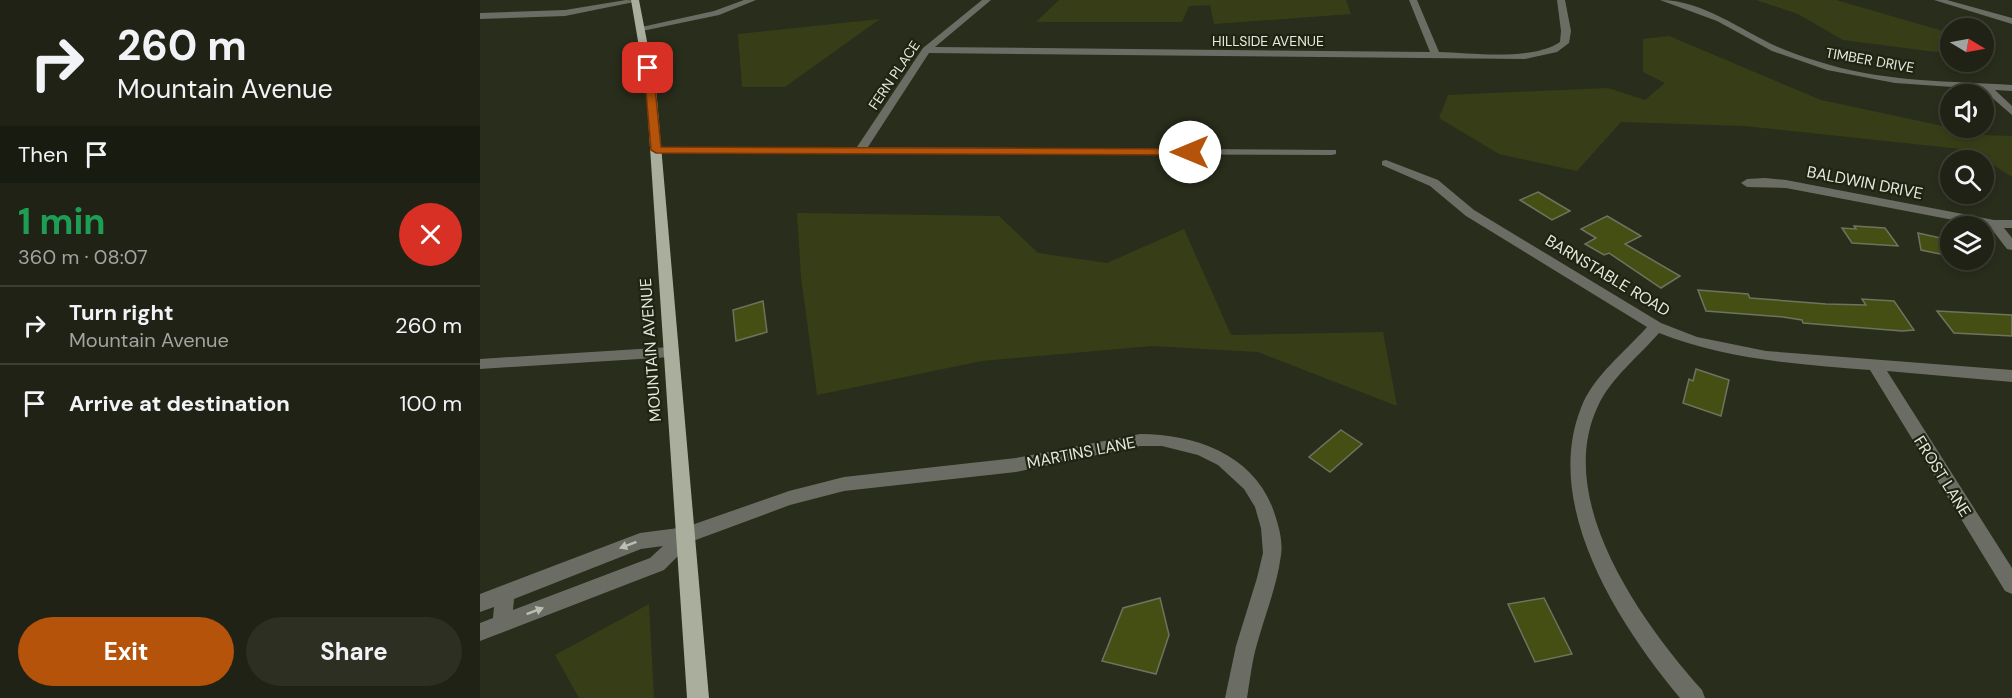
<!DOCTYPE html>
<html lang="en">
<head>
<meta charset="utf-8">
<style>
	body { margin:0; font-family:"DM Sans",sans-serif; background:#2c2f22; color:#f1f3f6; height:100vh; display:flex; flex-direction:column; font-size:22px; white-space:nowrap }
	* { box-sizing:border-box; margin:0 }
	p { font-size:20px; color:#a1a4a0 }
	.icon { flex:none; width:33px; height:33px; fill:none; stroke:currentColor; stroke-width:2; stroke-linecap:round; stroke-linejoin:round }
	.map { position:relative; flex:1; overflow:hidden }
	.drawer { display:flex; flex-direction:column; background:#1f2214; width:480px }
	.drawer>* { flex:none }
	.hud { background:#1f2214; color:#f1f3f6; overflow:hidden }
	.needle { width:39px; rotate:100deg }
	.tools { position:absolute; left:1460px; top:18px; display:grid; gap:12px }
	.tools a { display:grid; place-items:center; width:54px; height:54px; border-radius:50%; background:#1f2214; box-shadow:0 3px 9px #0003,0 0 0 2px #3c3f34; font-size:30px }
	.pin { position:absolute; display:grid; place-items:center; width:51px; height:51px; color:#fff; margin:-26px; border-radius:12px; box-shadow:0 3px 9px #0006 }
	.me { position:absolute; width:66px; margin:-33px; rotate:270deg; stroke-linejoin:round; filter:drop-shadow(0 0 4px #0008) }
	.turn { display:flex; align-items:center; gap:21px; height:126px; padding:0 18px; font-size:27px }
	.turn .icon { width:78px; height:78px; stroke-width:2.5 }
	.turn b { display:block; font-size:42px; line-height:51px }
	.then { display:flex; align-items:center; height:57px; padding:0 18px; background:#0003; gap:12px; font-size:22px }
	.round { display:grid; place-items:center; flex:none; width:63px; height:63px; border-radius:32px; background:#2c2f22 }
	.overview { display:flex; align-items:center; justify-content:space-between; height:102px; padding:0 18px }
	h1 { font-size:36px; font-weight:700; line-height:45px; color:#1e9e55 }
	.cta { display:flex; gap:12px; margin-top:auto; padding:12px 18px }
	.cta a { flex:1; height:69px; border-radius:36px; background:#b45309; color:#fff; font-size:24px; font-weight:700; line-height:69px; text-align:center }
	.cta a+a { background:#2c2f22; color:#f1f3f6 }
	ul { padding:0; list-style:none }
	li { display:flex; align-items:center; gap:18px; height:78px; padding:0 18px; border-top:2px solid #3c3f34 }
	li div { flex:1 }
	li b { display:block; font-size:22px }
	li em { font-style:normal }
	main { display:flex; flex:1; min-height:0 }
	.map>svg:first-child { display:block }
</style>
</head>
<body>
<main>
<section class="drawer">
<div class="hud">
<div class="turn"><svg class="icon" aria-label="right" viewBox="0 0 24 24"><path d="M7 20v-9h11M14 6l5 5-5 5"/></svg><div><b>260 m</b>Mountain Avenue</div></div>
<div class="then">Then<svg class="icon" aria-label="arrive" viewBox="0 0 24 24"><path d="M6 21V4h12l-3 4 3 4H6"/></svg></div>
</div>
<div class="overview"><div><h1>1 min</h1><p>360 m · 08:07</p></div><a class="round" style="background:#d93025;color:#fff"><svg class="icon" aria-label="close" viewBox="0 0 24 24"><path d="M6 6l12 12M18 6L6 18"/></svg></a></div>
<ul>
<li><svg class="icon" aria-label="right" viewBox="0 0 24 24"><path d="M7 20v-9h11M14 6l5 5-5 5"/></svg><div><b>Turn right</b><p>Mountain Avenue</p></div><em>260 m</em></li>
<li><svg class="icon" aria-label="arrive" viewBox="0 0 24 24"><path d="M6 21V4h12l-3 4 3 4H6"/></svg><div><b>Arrive at destination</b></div><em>100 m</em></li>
</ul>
<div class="cta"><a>Exit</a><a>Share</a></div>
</section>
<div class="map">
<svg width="1532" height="698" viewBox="0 0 1532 698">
	<rect width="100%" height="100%" fill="#292d1b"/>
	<path fill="#373e17" d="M579,0H866L871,14L734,24L730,5L709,6L702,22H556Z
		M1276,0H1356L1470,33V51L1456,52L1363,40L1318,14Z
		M400,19L305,87H262L258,34Z
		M1189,36L1341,100L1505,135L1532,136V177L1490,150L1264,126L1141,122L1097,171L1019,154L959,118L968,95L1128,88L1165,100L1185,83L1163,72V39Z
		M317,213L519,216L558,253L627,263L704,229L751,335L903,332L917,406L778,352L672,346L502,361L337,395L321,277Z
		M169,604L174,698H99L75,655Z"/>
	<path fill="#454f14" stroke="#6e735f" stroke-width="1.5" d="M1058,192L1090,211L1072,220L1040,200Z
		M1127,216L1161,236L1145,244L1200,276L1181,288L1129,253L1124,255L1105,244L1116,238L1101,229Z
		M1374,226L1405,228L1418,246L1372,243L1362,228L1376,229Z
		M1438,233L1470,240V256L1441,250Z
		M1218,290L1268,294L1270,298L1346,304L1386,305L1382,299L1414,301L1434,330L1422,331L1323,323L1322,320L1303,317L1226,311Z
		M283,301L287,332L256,341L253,310Z
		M1457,311L1532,315V336L1474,333Z
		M1216,369L1249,380L1241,416L1203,403L1209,379L1213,381Z
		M861,430L882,444L850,472L829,457Z
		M680,598L689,635L676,674L622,661L643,608Z
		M1064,598L1092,654L1055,662L1028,604Z"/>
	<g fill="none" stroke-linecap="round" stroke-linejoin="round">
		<path fill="#6b6d64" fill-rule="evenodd" d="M146,0L159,1L85,16L0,19V13L85,10Z
			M264,0H276L239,15L162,31L157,28L234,11Z
			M502,0H511L455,47L950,52L929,0H937L959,52C993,53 1052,61 1080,42L1081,31L1077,0H1085L1091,31L1089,43L1077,52L1045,59L449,53L388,147L856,150V154L852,155L176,153L170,150L176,147H377L443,48Z
			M1180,0C1223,0 1260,30 1298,47C1314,54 1333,60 1350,65C1408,82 1472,81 1532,85V91L1515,90L1532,106V115L1502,89L1415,83L1347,70L1292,51L1237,21Z
			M1454,0H1467L1532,18V24Z
			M906,160L958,180L994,210L1181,323L1217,337L1286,351L1532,370V382L1407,371L1532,568V594L1525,591L1390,370C1318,364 1247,360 1179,333C1159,356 1131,378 1118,406C1073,500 1162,623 1222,690L1225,698H1200C1139,625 1062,506 1101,408C1113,376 1145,352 1167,327L986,216L950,186L902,165V161Z
			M1285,178L1306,180L1514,220H1532V228H1524L1532,238V250L1527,249L1510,227L1306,188L1267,187L1261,183L1267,179Z
			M191,347L199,352L191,357L0,369V359Z
			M660,434C717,434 777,456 795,515C799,527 803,542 801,555C797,586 785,615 777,644C772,661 770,680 767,698H745L756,646L777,578L783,553L781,528L775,507L764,489L738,465L718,455L682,446H660L536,472L364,491L310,505L213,541L184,570L0,641V623L13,618L14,607L0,612V594L160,533L206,527L309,491L364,477L536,458ZM183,546L170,558L33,610L34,599L161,549Z"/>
		<path fill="#aaaf9d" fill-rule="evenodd" d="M151,0H159L176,88L229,698H207L166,88Z"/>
	</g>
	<defs><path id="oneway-solid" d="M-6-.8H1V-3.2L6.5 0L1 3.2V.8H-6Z" transform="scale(1.5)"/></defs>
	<g fill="#bbbeb3">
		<use href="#oneway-solid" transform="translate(148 545) rotate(159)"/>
		<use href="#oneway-solid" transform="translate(55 611) rotate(-21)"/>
	</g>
	<path fill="#b45309" stroke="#753606" stroke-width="1.5" d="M168,65L173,68L181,147L710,149L715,152L710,155L176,153L171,150L164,68Z"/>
	<g text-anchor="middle" stroke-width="4.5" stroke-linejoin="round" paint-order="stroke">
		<g font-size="14" fill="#e6e9dd" stroke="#1f2312">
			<text x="788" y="46">HILLSIDE AVENUE</text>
			<text transform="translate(1390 60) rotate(10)" y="5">TIMBER DRIVE</text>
			<text transform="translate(414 75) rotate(-56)" y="5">FERN PLACE</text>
		</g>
		<g font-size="16" fill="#e6e9dd" stroke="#1f2312">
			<text transform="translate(1385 182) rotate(11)" y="6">BALDWIN DRIVE</text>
			<text transform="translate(1128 275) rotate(31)" y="6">BARNSTABLE ROAD</text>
			<text transform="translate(170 350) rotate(-94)" y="6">MOUNTAIN AVENUE</text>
			<text transform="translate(601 452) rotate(-11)" y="6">MARTINS LANE</text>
			<text transform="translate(1463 476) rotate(58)" y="6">FROST LANE</text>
		</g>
	</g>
</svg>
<div class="tools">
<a><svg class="needle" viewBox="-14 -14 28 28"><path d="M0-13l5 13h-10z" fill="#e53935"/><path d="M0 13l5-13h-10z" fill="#a1a4a0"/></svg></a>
<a><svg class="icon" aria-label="sound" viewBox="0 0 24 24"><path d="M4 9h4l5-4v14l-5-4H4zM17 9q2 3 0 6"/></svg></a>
<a><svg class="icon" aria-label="search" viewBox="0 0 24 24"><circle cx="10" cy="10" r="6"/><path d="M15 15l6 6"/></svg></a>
<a><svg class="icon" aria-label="layers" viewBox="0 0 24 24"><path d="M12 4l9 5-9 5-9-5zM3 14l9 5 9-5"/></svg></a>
</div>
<div class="pin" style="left:168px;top:68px;background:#d93025"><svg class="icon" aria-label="arrive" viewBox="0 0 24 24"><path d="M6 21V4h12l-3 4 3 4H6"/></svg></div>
<svg class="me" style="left:710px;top:152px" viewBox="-20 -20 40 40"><circle r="19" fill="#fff"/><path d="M0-13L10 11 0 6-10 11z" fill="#b45309"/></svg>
</div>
</main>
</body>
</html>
